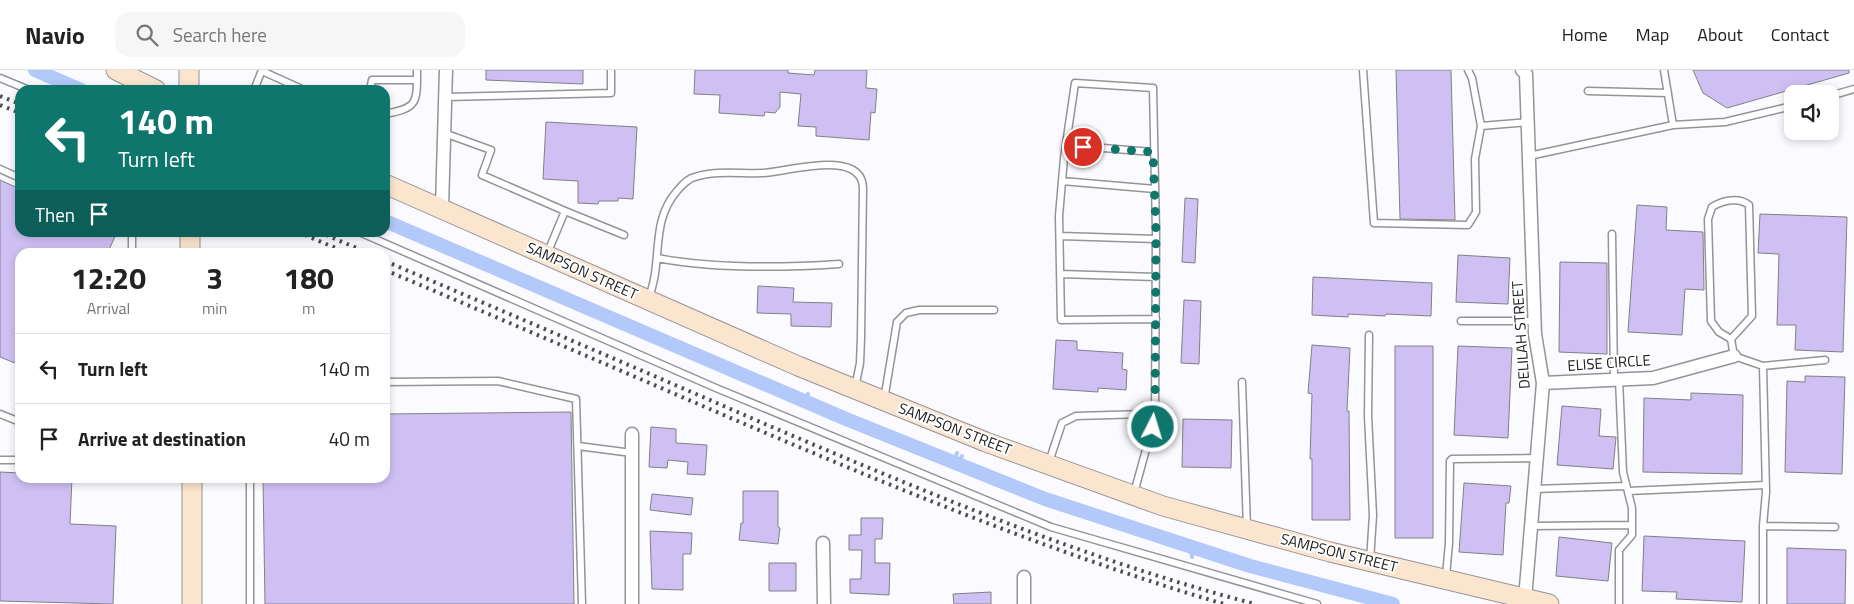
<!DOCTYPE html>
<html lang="en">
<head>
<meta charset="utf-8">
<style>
	body { margin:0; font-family:"Titillium Web",sans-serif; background:#f6f6f6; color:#222; height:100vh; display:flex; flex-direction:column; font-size:19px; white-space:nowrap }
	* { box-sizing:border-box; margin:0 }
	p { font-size:16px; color:#767676 }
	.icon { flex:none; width:28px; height:28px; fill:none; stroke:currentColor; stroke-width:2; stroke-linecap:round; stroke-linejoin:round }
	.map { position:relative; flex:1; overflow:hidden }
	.side { position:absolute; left:15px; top:178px; width:375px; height:235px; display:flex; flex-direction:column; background:#fff; border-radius:15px; box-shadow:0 2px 8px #0003 }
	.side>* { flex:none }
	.banner { position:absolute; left:15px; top:15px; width:375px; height:152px; border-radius:15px; box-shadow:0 2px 8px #0003; background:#0f766e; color:#fff; overflow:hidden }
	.fabs { position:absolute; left:1784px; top:15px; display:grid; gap:10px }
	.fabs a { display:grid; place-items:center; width:55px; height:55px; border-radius:10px; background:#fff; box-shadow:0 2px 8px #0003; font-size:25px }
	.pin { position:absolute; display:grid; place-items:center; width:42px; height:42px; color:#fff; margin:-21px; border:2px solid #fff; border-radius:50%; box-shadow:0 1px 5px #0007 }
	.me { position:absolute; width:55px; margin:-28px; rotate:5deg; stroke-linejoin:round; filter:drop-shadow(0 0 4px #0008) }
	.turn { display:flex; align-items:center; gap:18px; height:105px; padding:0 20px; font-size:22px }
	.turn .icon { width:65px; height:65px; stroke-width:2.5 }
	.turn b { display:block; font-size:35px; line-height:42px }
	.then { display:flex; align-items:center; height:48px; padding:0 20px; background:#0003; gap:10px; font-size:19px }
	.eta { display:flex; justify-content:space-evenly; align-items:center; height:85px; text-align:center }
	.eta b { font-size:30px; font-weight:700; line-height:35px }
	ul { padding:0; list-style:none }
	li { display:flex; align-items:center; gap:15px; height:70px; padding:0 20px; border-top:1px solid #e0e0e0 }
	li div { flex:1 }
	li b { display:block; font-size:19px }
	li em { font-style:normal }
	header { display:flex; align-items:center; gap:30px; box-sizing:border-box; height:70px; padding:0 25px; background:#fff; border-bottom:1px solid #e0e0e0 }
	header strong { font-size:24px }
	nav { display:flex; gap:28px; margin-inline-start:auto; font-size:18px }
	.search { width:350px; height:45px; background:#f6f6f6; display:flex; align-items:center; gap:12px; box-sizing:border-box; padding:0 18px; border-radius:15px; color:#767676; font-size:19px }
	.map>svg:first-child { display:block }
</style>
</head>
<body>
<header>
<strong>Navio</strong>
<div class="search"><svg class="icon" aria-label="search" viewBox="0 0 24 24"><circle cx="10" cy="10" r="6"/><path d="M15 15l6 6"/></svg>Search here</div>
<nav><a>Home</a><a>Map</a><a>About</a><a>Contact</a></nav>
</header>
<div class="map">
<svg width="1854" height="534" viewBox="0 0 1854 534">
	<rect width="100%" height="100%" fill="#fafaff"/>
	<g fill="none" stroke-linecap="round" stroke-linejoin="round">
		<path stroke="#b2c9f9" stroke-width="4" d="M385,143L387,142
			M805,331L808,324
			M954,392L957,383
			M959,394L962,386
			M1191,477L1192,487"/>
		<path stroke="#b2c9f9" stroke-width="14" d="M35,0L81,20
			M385,151L846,349L1045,429L1250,496L1393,534"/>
	</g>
	<path fill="#cfc0f4" stroke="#818084" d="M486,0H583V14L486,10Z
		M695,0H788V3L814,5L815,0H867L866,18L877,19L875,43L871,42L869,70L816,66V57L798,56L801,24L780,22V37L775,43L765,42L764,46L719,43L720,25L694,24Z
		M1396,0H1451L1455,150L1400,149Z
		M1693,0H1849V3L1727,38L1703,23Z
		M546,52L637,57L633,129L618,128V131H599L598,134L578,133V111L543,109Z
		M0,110L20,119V162H117L108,182H20V295L0,287Z
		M1185,128L1198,129L1195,193L1182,192Z
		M1637,135L1667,137L1666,160L1703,162L1704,220L1685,219L1682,265L1628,262Z
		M1760,144L1847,147L1843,282L1795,280L1796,255H1777L1779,184L1758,183Z
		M1458,185L1510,188L1508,234L1456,232Z
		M1560,192L1607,193V284L1559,282Z
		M1313,207L1432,213L1431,246L1386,244L1385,246L1348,244V247L1312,245Z
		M758,216L794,218L793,232L832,233L831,257L791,256V244L757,243Z
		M1184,230L1201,231L1199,294L1181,293Z
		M1056,270L1077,271V280L1123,283L1122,299L1127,300L1126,320L1098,318V322L1053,319Z
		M1312,275L1350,278L1347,341H1349L1350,450H1312V389H1310L1312,324L1308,323Z
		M1395,276H1433V468H1395Z
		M1458,276L1512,278L1508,368L1454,365Z
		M1805,306L1845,307L1842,404L1785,402L1787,311L1805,312Z
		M1691,323L1743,325L1742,404L1643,402L1644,328L1691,330Z
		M1562,336L1601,339L1599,366L1616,367L1613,399L1557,395Z
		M571,342L574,534H265L263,408H385V344Z
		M1183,349L1232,350L1231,398L1182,397Z
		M651,357L676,359V373L707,375L705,405L687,404L688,392L668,390L667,398L649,397Z
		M0,402L20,403V408H72L70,454L116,456L113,534L0,531Z
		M1464,413L1511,416L1509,433H1506L1503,485L1459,482Z
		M743,421H778V457L780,458L778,474L739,470L741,453H743Z
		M652,424L693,428L691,445L650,440Z
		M861,448H883L882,469H875V493H890L889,525L850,523V509H861L862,480H849V465H861Z
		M650,461L692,463L691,484H683V520L652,519Z
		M1644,466L1745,471L1742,532L1676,529L1677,522L1642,521Z
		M1559,467L1612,473L1608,511L1556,506Z
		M1787,478L1846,480L1845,534H1787Z
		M769,493H796V521H769Z
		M991,522V534H954L953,524Z"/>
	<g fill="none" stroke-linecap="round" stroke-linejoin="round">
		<defs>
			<path id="lane" d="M1363,0L1374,153L1468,155L1476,142L1475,89L1481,56L1472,8L1468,0
				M1664,0L1673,55
				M262,1L304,20
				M0,8L29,20
				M254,20L262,0
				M370,20L372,10H417
				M1588,21L1668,23
				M1830,26L1854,19
				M445,27L611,23V0
				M385,44C418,38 417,33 417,0
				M1481,56L1528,52
				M444,63L491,80L482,105L565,141L547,184
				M1066,75L1153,82
				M1529,86L1673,55L1725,52L1792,36
				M0,99L20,108
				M1062,111L1155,119
				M565,141L624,165
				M359,162L716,318L1051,457L1317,534
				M1612,164L1614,309
				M1060,166L1156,169
				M132,182V162
				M657,188C716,199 779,198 839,194
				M1060,204L1156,207
				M648,229C664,192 649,153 677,121C681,116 689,108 695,107C716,100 741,104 763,103C787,102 862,78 863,118L861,268L860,293L855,318
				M1461,251H1535
				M1369,265L1368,346L1373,445L1370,491
				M1731,269L1719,262L1711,251L1708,149L1712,137C1723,130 1739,127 1749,135L1752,246L1731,269L1734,286L1763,296L1766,422L1763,456V534
				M1763,296L1825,290
				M385,312L498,311L576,329L582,534
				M1242,312L1247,458
				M884,330L897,252L906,243L919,240H994
				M0,344L20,352
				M578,376L632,383
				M0,390H20
				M1049,392L1062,353L1076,346L1145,344L1155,347
				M250,408V534
				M1534,419L1626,416
				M1628,421L1766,415
				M1134,423L1155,347L1156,161L1153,18L1075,13L1064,88L1059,146L1061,250L1156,249
				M1531,456L1632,455
				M1763,456L1835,457
				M1446,506L1449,473L1450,391L1452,389L1537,388
				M1619,534V480L1632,465V438L1623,402L1619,309"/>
			<path id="street" d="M1522,0L1526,4L1535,264L1543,313L1525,529
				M442,137L446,0
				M1543,313L1653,308L1734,286
				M823,473L824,534
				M632,534V364
				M1024,534V507"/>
			<path id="secondary" d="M116,0L156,20
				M189,0V20
				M385,114L798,296L986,372L1163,436L1330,482L1549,534
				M190,162V182
				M192,408V534"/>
		</defs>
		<use href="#lane" stroke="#949498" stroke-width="9"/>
		<use href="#street" stroke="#949498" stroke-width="15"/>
		<use href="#secondary" stroke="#949498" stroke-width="21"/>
		<use href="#lane" stroke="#fff" stroke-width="6"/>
		<use href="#street" stroke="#fff" stroke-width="12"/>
		<use href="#secondary" stroke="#fbe5ce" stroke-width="19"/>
		<path stroke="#4d4d50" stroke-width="4" stroke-dasharray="2.5 5" stroke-linecap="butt" d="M0,26L20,34
			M0,35L20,43
			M298,162L345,182
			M319,162L366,182
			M385,191C512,245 639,299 765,354C925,422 1087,490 1255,534
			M385,200C496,247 608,295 719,343C885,414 1051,483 1224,534"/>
	</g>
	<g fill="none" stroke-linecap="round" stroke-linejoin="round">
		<path stroke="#0f766e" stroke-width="9" stroke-dasharray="0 16.2" d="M1083,77L1153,82L1156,161L1155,347L1153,357"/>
	</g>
	<g text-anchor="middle" stroke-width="4" stroke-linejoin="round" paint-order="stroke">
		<g font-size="15" fill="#212123" stroke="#fff">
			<text transform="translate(582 201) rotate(24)" y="5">SAMPSON STREET</text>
			<text transform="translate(1521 265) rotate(-94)" y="5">DELILAH STREET</text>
			<text transform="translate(1609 293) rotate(-4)" y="5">ELISE CIRCLE</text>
			<text transform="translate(955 359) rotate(21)" y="5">SAMPSON STREET</text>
			<text transform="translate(1339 483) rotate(14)" y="5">SAMPSON STREET</text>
		</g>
	</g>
</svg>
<div class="fabs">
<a><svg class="icon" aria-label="sound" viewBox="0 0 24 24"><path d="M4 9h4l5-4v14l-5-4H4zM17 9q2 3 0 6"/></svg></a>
</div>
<div class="pin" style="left:1083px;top:77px;background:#d93025"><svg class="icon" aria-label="arrive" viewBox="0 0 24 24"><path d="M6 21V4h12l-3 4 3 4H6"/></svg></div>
<svg class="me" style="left:1153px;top:357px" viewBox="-20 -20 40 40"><circle r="17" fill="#0f766e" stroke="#fff" stroke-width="3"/><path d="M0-11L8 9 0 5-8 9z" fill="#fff"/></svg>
<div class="banner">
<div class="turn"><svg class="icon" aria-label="left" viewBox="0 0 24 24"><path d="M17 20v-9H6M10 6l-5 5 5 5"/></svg><div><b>140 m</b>Turn left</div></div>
<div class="then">Then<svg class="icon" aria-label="arrive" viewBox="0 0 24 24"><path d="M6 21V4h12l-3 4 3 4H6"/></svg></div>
</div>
<section class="side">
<div class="eta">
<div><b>12:20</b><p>Arrival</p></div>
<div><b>3</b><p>min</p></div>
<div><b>180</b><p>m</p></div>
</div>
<ul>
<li><svg class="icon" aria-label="left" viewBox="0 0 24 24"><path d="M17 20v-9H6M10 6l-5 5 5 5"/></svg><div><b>Turn left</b></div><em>140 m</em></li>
<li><svg class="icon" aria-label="arrive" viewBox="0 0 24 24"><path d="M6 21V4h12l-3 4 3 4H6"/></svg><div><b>Arrive at destination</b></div><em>40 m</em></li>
</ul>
</section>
</div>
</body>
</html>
